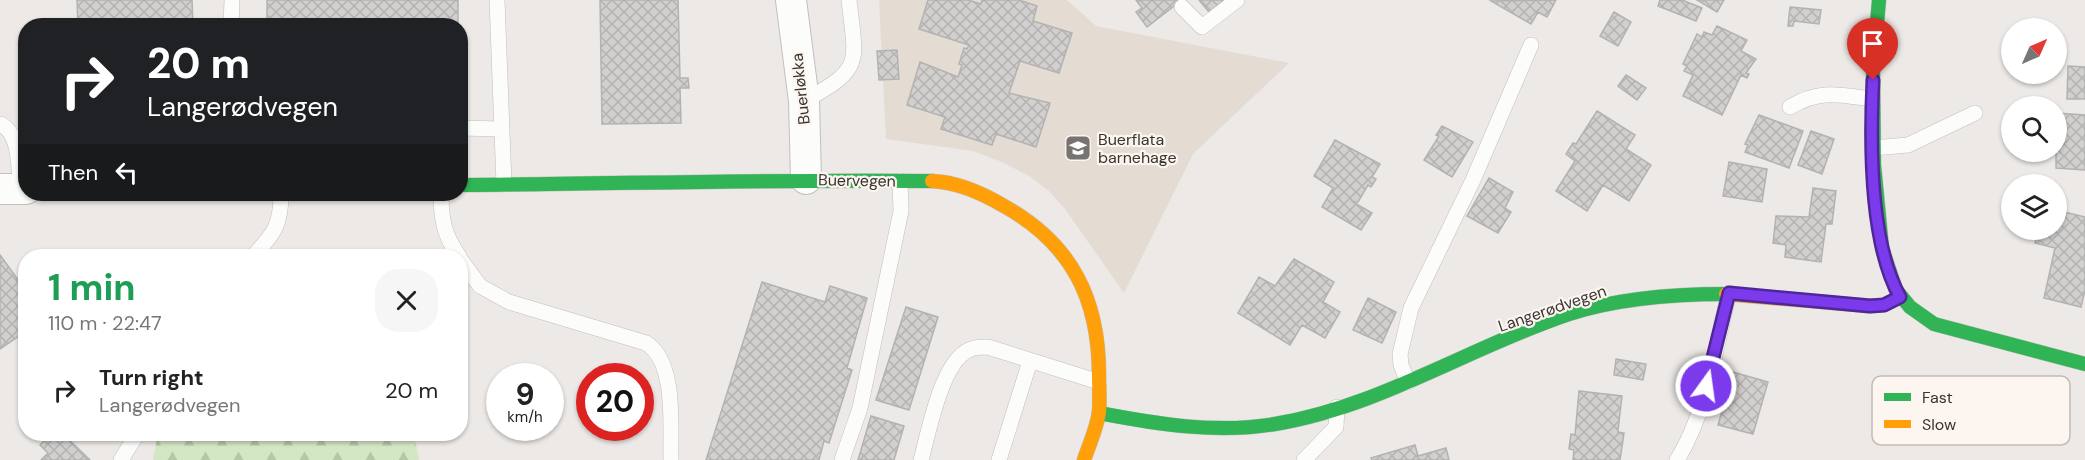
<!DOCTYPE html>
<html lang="en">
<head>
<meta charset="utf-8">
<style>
	body { margin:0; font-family:"DM Sans",sans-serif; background:#f6f6f6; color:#222; height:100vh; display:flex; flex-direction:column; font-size:22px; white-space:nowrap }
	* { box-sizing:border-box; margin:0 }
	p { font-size:20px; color:#767676 }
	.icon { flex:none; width:33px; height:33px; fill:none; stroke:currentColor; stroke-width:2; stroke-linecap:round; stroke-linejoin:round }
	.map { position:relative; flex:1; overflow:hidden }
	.panel { position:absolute; left:18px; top:249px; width:450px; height:192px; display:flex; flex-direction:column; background:#fff; border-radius:24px; box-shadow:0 2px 4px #0004 }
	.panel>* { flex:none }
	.top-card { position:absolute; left:18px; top:18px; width:450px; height:183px; border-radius:24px; box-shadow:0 2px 4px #0004; background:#202124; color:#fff; overflow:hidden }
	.needle { width:39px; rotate:45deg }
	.buttons { position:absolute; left:2001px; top:18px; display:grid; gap:12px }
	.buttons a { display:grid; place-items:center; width:66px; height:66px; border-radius:50%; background:#fff; box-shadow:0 2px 4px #0004; font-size:30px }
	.speed { position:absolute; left:486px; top:363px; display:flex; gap:12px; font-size:30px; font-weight:700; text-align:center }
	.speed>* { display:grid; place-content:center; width:78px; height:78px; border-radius:50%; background:#fff; box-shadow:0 2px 4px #0004; line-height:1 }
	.speed small { font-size:15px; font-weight:400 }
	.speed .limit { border:9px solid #d22; background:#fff; color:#111 }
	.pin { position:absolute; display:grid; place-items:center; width:51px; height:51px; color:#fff; margin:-62px -26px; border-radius:50% 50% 50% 0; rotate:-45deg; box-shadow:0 0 6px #0007 }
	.pin .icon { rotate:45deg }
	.me { position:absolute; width:66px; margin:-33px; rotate:14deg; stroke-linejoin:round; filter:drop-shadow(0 0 4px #0008) }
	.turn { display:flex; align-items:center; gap:21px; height:126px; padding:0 30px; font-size:27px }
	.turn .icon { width:78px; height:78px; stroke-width:2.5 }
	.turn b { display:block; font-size:42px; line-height:51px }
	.then { display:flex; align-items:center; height:57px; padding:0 30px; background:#0003; gap:12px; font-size:22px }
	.round { display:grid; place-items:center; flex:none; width:63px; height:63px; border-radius:24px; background:#f6f6f6 }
	.summary { display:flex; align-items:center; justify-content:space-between; height:102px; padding:0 30px }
	h1 { font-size:36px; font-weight:700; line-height:45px; color:#1e9e55 }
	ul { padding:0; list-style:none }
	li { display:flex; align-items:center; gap:18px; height:78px; padding:0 30px }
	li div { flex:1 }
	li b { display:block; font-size:22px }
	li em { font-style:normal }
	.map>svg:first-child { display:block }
</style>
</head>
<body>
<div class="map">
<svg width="2085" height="460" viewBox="0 0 2085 460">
	<defs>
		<pattern id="forest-firs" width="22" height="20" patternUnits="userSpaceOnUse" patternTransform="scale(1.5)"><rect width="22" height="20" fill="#d2e7c4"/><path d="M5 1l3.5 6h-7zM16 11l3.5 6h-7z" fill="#b5c7a9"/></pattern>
		<pattern id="building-cross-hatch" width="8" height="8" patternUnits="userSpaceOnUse" patternTransform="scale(1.5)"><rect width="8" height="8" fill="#d2d0cf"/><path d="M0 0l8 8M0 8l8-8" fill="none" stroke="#b5b3b2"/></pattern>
	</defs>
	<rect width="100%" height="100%" fill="#ece9e6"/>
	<path fill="#e4dbd3" d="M879,0H1067L1096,26L1289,63L1193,154L1124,293L1065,209L1049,191L1029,176L1002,162L973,151L886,139Z"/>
	<path fill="url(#forest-firs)" d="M158,434H414L419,460H153Z"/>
	<path fill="url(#building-cross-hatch)" stroke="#b3b2b2" stroke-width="1.5" d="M77,0H192L193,26H78Z
		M267,0H458V26H267Z
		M600,0H678L680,78H688L689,88H680L681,123L602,124Z
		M928,0H968L981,4L982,0H1019L1037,6L1033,21L1072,33L1059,73L1020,61L1009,93L1050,103L1036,147L996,134L992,145L941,129L945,117L907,105L920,62L958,77L962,65L959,64L964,48L967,49L969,45L919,29Z
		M1136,0H1182L1147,27L1136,12L1142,8Z
		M1199,0H1225L1209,12Z
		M1556,0L1547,17L1538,12L1531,24L1491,1Z
		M1660,0H1682L1702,8L1696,21L1658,6Z
		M1697,0H1724L1717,12Z
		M1790,7L1821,10L1819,24L1794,21L1793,26H1788Z
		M1614,12L1631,22L1618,46L1600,36Z
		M1717,26L1747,40L1741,51L1756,59L1746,73L1749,74L1747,78L1741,75L1722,115L1683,96L1693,75L1684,71L1687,66L1683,64L1697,34L1702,37L1704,32L1712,35Z
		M897,50L899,79L879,80L877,51Z
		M2068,66L2085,67V99H2067Z
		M1626,75L1646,88L1637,100L1618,86Z
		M1597,111L1635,135L1626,149L1651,165L1629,201L1603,185L1587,211L1556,191L1575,161L1566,154L1573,143L1576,144Z
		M2056,113L2085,115V170L2056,168Z
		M1759,115L1803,131L1789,168L1745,152L1748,145L1745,144Z
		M1442,126L1473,142L1452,177L1424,160L1439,136L1436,135Z
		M1811,131L1834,139L1822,174L1798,165Z
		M1335,140L1380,164L1372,177L1376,179L1371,187L1368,185L1358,202H1353L1372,213L1361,230L1322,207L1333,188L1314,176Z
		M1729,162L1767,169L1762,202L1723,196Z
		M1489,178L1513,192L1505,208L1511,212L1498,233L1467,216Z
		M1813,188L1836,191L1832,224H1826L1821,262L1785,257L1786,245L1773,243L1776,216L1809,217Z
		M2056,210L2085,217V290L2081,307L2044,298L2055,248L2035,243L2038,230H2056Z
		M0,255L21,284L26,281V331L0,349Z
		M1294,259L1334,282L1323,302L1340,312L1325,338L1302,325L1290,345L1238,313L1259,277L1275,286Z
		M762,282L825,302L830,286L867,298L847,368L852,370L829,443L824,441L819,460H706Z
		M1368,298L1396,312L1382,343L1353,330Z
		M906,307L938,317L909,410L876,400Z
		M1616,359L1646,364L1643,380L1614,375Z
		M1733,372L1768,382L1753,434L1718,425L1722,411L1712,407L1719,383L1729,385Z
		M1579,391L1622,396L1618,430V432L1624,433L1620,460H1573L1574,450L1569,449L1571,434L1575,435Z
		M871,416L904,426L894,460H858Z
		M51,434H63L90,460H41L48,453L40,445Z
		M1415,445L1418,456L1446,448L1449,460H1372L1371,458Z"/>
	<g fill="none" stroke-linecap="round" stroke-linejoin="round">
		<defs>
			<path id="lane" d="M497,0L504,184
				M1182,7L1202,27L1237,0
				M231,26L232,0
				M804,101C864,68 856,64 849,0
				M1790,107C1820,89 1839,95 1872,99
				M0,124C21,133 18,169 21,189
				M460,128L502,129
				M1873,148L1908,145L1975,113
				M441,194C441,218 444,236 459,256
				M253,256C274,234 281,225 281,194
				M460,259L480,286L509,302L646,343C677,362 670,427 671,460
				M1408,382L1401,365L1400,354L1411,308L1473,180L1531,45
				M121,460L137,434
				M842,460L860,408L901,211L900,181
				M921,460C929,432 942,355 974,348C978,347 984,347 988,347L1099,382
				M999,460L1030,361
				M1304,460L1336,427L1337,407
				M1677,460C1706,414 1716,346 1729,293"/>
			<path id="street" d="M791,0L804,101L806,179
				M0,189H26"/>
			<path id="fast" d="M1879,0L1873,70L1874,165L1882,248L1896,290L1910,307L1934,324L2085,364
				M460,185C617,184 774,179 932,181
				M1099,413C1157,424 1216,434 1275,424C1379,407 1470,347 1569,314C1619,298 1674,294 1726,294"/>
			<path id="slow" d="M932,181C958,182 982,193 1004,206C1072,244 1099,299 1099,375C1099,387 1100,400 1099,412C1097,428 1089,445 1084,460
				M1726,294L1870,306L1884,305L1900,297"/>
		</defs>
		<use href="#lane" stroke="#c2bfbd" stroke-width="16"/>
		<use href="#street" stroke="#c2bfbd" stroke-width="32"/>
		<use href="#fast" stroke="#c2bfbd" stroke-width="15"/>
		<use href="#slow" stroke="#c2bfbd" stroke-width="15"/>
		<use href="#lane" stroke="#fcfcfb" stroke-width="15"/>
		<use href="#street" stroke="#fcfcfb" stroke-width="30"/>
		<use href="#fast" stroke="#30b455" stroke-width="14"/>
		<use href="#slow" stroke="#ff9f0a" stroke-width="14"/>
	</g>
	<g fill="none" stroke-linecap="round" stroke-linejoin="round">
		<defs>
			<path id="route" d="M1706,386L1729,293L1870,306L1884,305L1900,297C1869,242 1870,142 1873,80"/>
		</defs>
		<use href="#route" stroke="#51269a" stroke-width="15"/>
		<use href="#route" stroke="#7c3aed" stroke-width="10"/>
	</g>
	<defs>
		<symbol id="school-square" viewBox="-11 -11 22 22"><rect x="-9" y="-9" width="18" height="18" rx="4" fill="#767370" stroke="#fdf5ef"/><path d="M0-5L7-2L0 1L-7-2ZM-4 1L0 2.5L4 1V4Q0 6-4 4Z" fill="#fff"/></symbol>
	</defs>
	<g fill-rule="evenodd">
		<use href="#school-square" x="1063" y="133" width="30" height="30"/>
	</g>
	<g text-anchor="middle" stroke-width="4.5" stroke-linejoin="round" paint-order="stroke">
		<g font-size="16" fill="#373431" stroke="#fdf5ef">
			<text transform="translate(800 89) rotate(-96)" y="6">Buerløkka</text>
			<text transform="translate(857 180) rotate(1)" y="6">Buervegen</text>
			<text transform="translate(1552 308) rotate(-19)" y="6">Langerødvegen</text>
		</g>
		<g font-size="16" fill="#373431" stroke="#fdf5ef" text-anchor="start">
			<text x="1098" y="145">Buerflata<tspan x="1098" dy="18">barnehage</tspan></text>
		</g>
	</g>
	<rect x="1872" y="376" width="198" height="69" rx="9" fill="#fdf5ef" stroke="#c2bbb6" stroke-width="1.5"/>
	<rect x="1884" y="393" width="27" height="8" fill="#30b455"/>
	<rect x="1884" y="420" width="27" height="8" fill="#ff9f0a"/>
	<g font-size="16" fill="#373431">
		<text x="1922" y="403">Fast</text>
		<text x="1922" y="430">Slow</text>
	</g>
</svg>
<div class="buttons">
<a><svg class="needle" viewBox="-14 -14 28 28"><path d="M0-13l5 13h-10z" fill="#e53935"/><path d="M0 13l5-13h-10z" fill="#767676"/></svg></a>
<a><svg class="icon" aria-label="search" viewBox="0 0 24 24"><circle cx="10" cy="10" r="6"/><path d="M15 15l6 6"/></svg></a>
<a><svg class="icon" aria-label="layers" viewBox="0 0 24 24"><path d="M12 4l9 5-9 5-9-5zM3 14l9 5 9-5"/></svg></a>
</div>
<div class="speed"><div>9<small>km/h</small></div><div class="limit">20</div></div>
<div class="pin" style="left:1873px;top:80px;background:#d93025"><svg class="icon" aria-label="arrive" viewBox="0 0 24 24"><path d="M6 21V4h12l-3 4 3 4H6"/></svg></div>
<svg class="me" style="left:1706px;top:386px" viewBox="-20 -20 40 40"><circle r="17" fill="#7c3aed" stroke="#fff" stroke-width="3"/><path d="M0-11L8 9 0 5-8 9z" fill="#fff"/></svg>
<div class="top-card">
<div class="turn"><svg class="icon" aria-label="right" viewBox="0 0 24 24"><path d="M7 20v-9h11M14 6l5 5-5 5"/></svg><div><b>20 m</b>Langerødvegen</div></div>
<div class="then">Then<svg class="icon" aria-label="left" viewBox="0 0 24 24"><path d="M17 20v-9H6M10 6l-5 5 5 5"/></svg></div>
</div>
<section class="panel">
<div class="summary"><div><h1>1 min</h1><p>110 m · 22:47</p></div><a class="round"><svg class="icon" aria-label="close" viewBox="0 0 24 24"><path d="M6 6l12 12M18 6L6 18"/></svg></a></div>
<ul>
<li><svg class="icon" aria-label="right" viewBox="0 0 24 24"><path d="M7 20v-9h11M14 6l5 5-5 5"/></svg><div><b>Turn right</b><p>Langerødvegen</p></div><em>20 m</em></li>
</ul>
</section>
</div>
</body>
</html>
